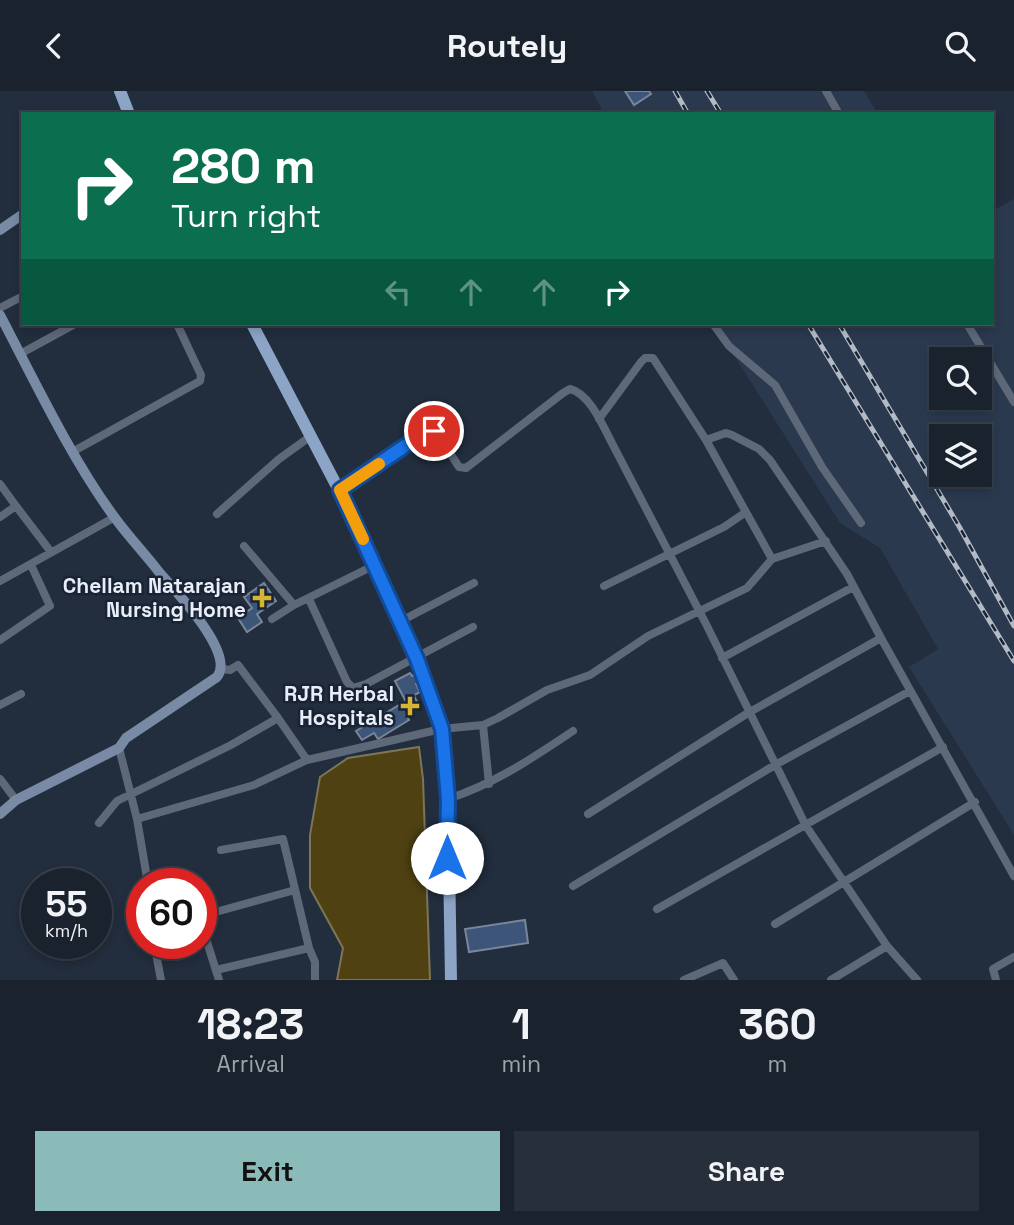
<!DOCTYPE html>
<html lang="en">
<head>
<meta charset="utf-8">
<style>
	body { margin:0; font-family:"Space Grotesk",sans-serif; background:#272f3a; color:#f1f3f6; height:100vh; display:flex; flex-direction:column; font-size:26px; white-space:nowrap }
	* { box-sizing:border-box; margin:0 }
	p { font-size:23px; color:#9fa4aa }
	.icon { flex:none; width:38px; height:38px; fill:none; stroke:currentColor; stroke-width:2; stroke-linecap:round; stroke-linejoin:round }
	.map { position:relative; height:889px; overflow:hidden }
	.panel { display:flex; flex-direction:column; background:#1a222e; flex:1 }
	.panel>* { flex:none }
	.top-card { position:absolute; left:21px; top:21px; width:973px; height:214px; border-radius:0px; box-shadow:0 4px 10px #0003,0 0 0 2px #383f4a; background:#0b6e4f; color:#fff; overflow:hidden }
	.buttons { position:absolute; left:929px; top:256px; display:grid; gap:14px }
	.buttons a { display:grid; place-items:center; width:63px; height:63px; border-radius:0px; background:#1a222e; box-shadow:0 4px 10px #0003,0 0 0 2px #383f4a; font-size:35px }
	.speed { position:absolute; left:21px; top:777px; display:flex; gap:14px; font-size:35px; font-weight:700; text-align:center }
	.speed>* { display:grid; place-content:center; width:91px; height:91px; border-radius:50%; background:#1a222e; box-shadow:0 4px 10px #0003,0 0 0 2px #383f4a; line-height:1 }
	.speed small { font-size:18px; font-weight:400 }
	.speed .limit { border:10px solid #d22; background:#fff; color:#111 }
	.pin { position:absolute; display:grid; place-items:center; width:60px; height:60px; color:#fff; margin:-30px; border:4px solid #fff; border-radius:50%; box-shadow:0 2px 7px #0007 }
	.me { position:absolute; width:77px; margin:-38px; rotate:0deg; stroke-linejoin:round; filter:drop-shadow(0 0 5px #0008) }
	.turn { display:flex; align-items:center; gap:24px; height:147px; padding:0 35px; font-size:32px }
	.turn .icon { width:91px; height:91px; stroke-width:2.5 }
	.turn b { display:block; font-size:49px; line-height:60px }
	.lanes { display:flex; align-items:center; height:66px; padding:0 35px; background:#0003; justify-content:center; gap:35px; direction:ltr }
	.lanes .off { opacity:.35 }
	.eta { display:flex; justify-content:space-evenly; align-items:center; height:119px; text-align:center }
	.eta b { font-size:42px; font-weight:700; line-height:49px }
	.button { display:flex; gap:14px; margin-top:auto; padding:14px 35px }
	.button a { flex:1; height:80px; border-radius:0px; background:#8bbbb9; color:#111; font-size:28px; font-weight:700; line-height:80px; text-align:center }
	.button a+a { background:#272f3a; color:#f1f3f6 }
	header { display:flex; justify-content:space-between; align-items:center; height:91px; padding:0 35px; background:#1a222e; font-size:32px; font-weight:700 }
	.map>svg:first-child { display:block }
</style>
</head>
<body>
<header><svg class="icon" aria-label="back" viewBox="0 0 24 24"><path d="M15 5l-7 7 7 7"/></svg>Routely<svg class="icon" aria-label="search" viewBox="0 0 24 24"><circle cx="10" cy="10" r="6"/><path d="M15 15l6 6"/></svg></header>
<div class="map">
<svg width="1014" height="889" viewBox="0 0 1014 889">
	<rect width="100%" height="100%" fill="#222d3d"/>
	<path fill="#2a394e" fill-rule="evenodd" d="M592,0H864L878,23H604Z
		M1014,108V744L909,576L938,558L880,457L840,432L714,233H992V120ZM942,268H980V306H942ZM942,345H980V383H942Z"/>
	<path fill="#4f4112" stroke="#7d7557" stroke-width="2" d="M419,656L423,688L430,889H337L343,857L310,797V744L320,686L348,667Z"/>
	<path fill="#3c5578" stroke="#798699" stroke-width="2" d="M625,0H649L651,3L634,14Z
		M264,492L276,510L257,523L262,531L247,541L238,527L252,517L244,506Z
		M410,582L412,585L417,583L421,591L416,593L420,601L405,609L395,590Z
		M414,605L420,616L406,624L409,629L378,648L374,642L362,649L356,640Z
		M525,829L528,852L469,861L465,838Z"/>
	<g fill="none" stroke-linecap="round" stroke-linejoin="round">
		<path stroke="#5d6879" stroke-width="8" d="M826,0L839,23
			M0,217L23,205
			M713,233L729,255L775,294L822,376L861,432
			M967,233L1014,311
			M20,263L75,233
			M599,328L641,271L645,267H653L706,349L772,468
			M706,349L726,342L732,344L759,358L770,369L847,483L881,547
			M74,360L200,290L201,284L177,233
			M0,393L16,415L0,426
			M340,399L430,339L437,342L459,376L466,377L563,302L570,298C591,303 604,338 614,356L706,533L806,735L887,855L917,889
			M16,415L51,461
			M217,423L279,368L311,345
			M244,455L294,514L272,528
			M0,490L115,426
			M604,495L724,436L746,421
			M309,508L347,591L353,597L366,593L473,536
			M294,514L375,474
			M401,530L474,492
			M0,549L50,515L31,474
			M722,567L853,496
			M222,578L230,579L238,574L278,627
			M0,614L21,603
			M483,634L489,693
			M119,657L137,728L148,793
			M307,669L441,638L483,634L498,627L547,599L590,584L648,545L747,497L772,468L826,450
			M0,688L16,709
			M448,708C496,692 531,668 573,640
			M588,723L748,622L881,547L1014,785
			M99,732L117,710L231,654L278,627L307,669L254,694L137,728
			M221,759L283,748L309,857L315,871V889
			M573,795L775,674L910,600
			M657,818L943,656
			M201,825L295,799
			M201,832L219,889
			M775,833L975,711
			M154,852L161,889
			M216,879L309,857
			M684,889L723,872L734,889
			M831,889L887,855
			M996,889L993,878L1014,866"/>
		<path stroke="#788aa4" stroke-width="10" d="M0,139L23,123
			M0,224C34,289 72,369 115,427C129,446 145,463 159,481C175,500 236,562 217,586L126,647L119,657L16,709L0,723"/>
		<path stroke="#8ca4c6" stroke-width="12" d="M120,0L129,23
			M252,233L353,426L417,568L441,638L448,708L451,889"/>
		<defs>
			<path id="rail" d="M675,0L688,23
				M707,0L721,23
				M808,233L1014,570
				M839,233L960,437L1014,535"/>
		</defs>
		<use href="#rail" stroke="#b2bac6" stroke-width="5"/>
		<use href="#rail" stroke="#192333" stroke-width="2.5" stroke-dasharray="8" stroke-linecap="butt"/>
	</g>
	<g fill="none" stroke-linecap="round" stroke-linejoin="round">
		<defs>
			<path id="route" d="M434,340L424,342L340,399L417,568L442,638L448,708L447,767"/>
		</defs>
		<use href="#route" stroke="#114b97" stroke-width="18"/>
		<use href="#route" stroke="#1a73e8" stroke-width="12"/>
		<path stroke="#f59e0b" stroke-width="12" d="M363,448L340,399L379,373"/>
	</g>
	<g fill="#d8b434" stroke="#192333" stroke-width="2.5">
		<path d="M258.5 496.5h7v7h7v7h-7v7h-7v-7h-7v-7h7z"/>
		<path d="M406.5 604.5h7v7h7v7h-7v7h-7v-7h-7v-7h7z"/>
	</g>
	<g text-anchor="middle" stroke-width="5" stroke-linejoin="round" paint-order="stroke">
		<g font-size="21" font-weight="bold" fill="#e7eef9" stroke="#192333" text-anchor="end">
			<text x="246" y="502">Chellam Natarajan<tspan x="246" dy="24">Nursing Home</tspan></text>
			<text x="394" y="610">RJR Herbal<tspan x="394" dy="24">Hospitals</tspan></text>
		</g>
	</g>
</svg>
<div class="buttons">
<a><svg class="icon" aria-label="search" viewBox="0 0 24 24"><circle cx="10" cy="10" r="6"/><path d="M15 15l6 6"/></svg></a>
<a><svg class="icon" aria-label="layers" viewBox="0 0 24 24"><path d="M12 4l9 5-9 5-9-5zM3 14l9 5 9-5"/></svg></a>
</div>
<div class="speed"><div>55<small>km/h</small></div><div class="limit">60</div></div>
<div class="pin" style="left:434px;top:340px;background:#d93025"><svg class="icon" aria-label="arrive" viewBox="0 0 24 24"><path d="M6 21V4h12l-3 4 3 4H6"/></svg></div>
<svg class="me" style="left:447px;top:767px" viewBox="-20 -20 40 40"><circle r="19" fill="#fff"/><path d="M0-13L10 11 0 6-10 11z" fill="#1a73e8"/></svg>
<div class="top-card">
<div class="turn"><svg class="icon" aria-label="right" viewBox="0 0 24 24"><path d="M7 20v-9h11M14 6l5 5-5 5"/></svg><div><b>280 m</b>Turn right</div></div>
<div class="lanes"><svg class="icon off" aria-label="left" viewBox="0 0 24 24"><path d="M17 20v-9H6M10 6l-5 5 5 5"/></svg><svg class="icon off" aria-label="ahead" viewBox="0 0 24 24"><path d="M12 20V5M6 11l6-6 6 6"/></svg><svg class="icon off" aria-label="ahead" viewBox="0 0 24 24"><path d="M12 20V5M6 11l6-6 6 6"/></svg><svg class="icon" aria-label="right" viewBox="0 0 24 24"><path d="M7 20v-9h11M14 6l5 5-5 5"/></svg></div>
</div>
</div>
<section class="panel">
<div class="eta">
<div><b>18:23</b><p>Arrival</p></div>
<div><b>1</b><p>min</p></div>
<div><b>360</b><p>m</p></div>
</div>
<div class="button"><a>Exit</a><a>Share</a></div>
</section>
</body>
</html>
